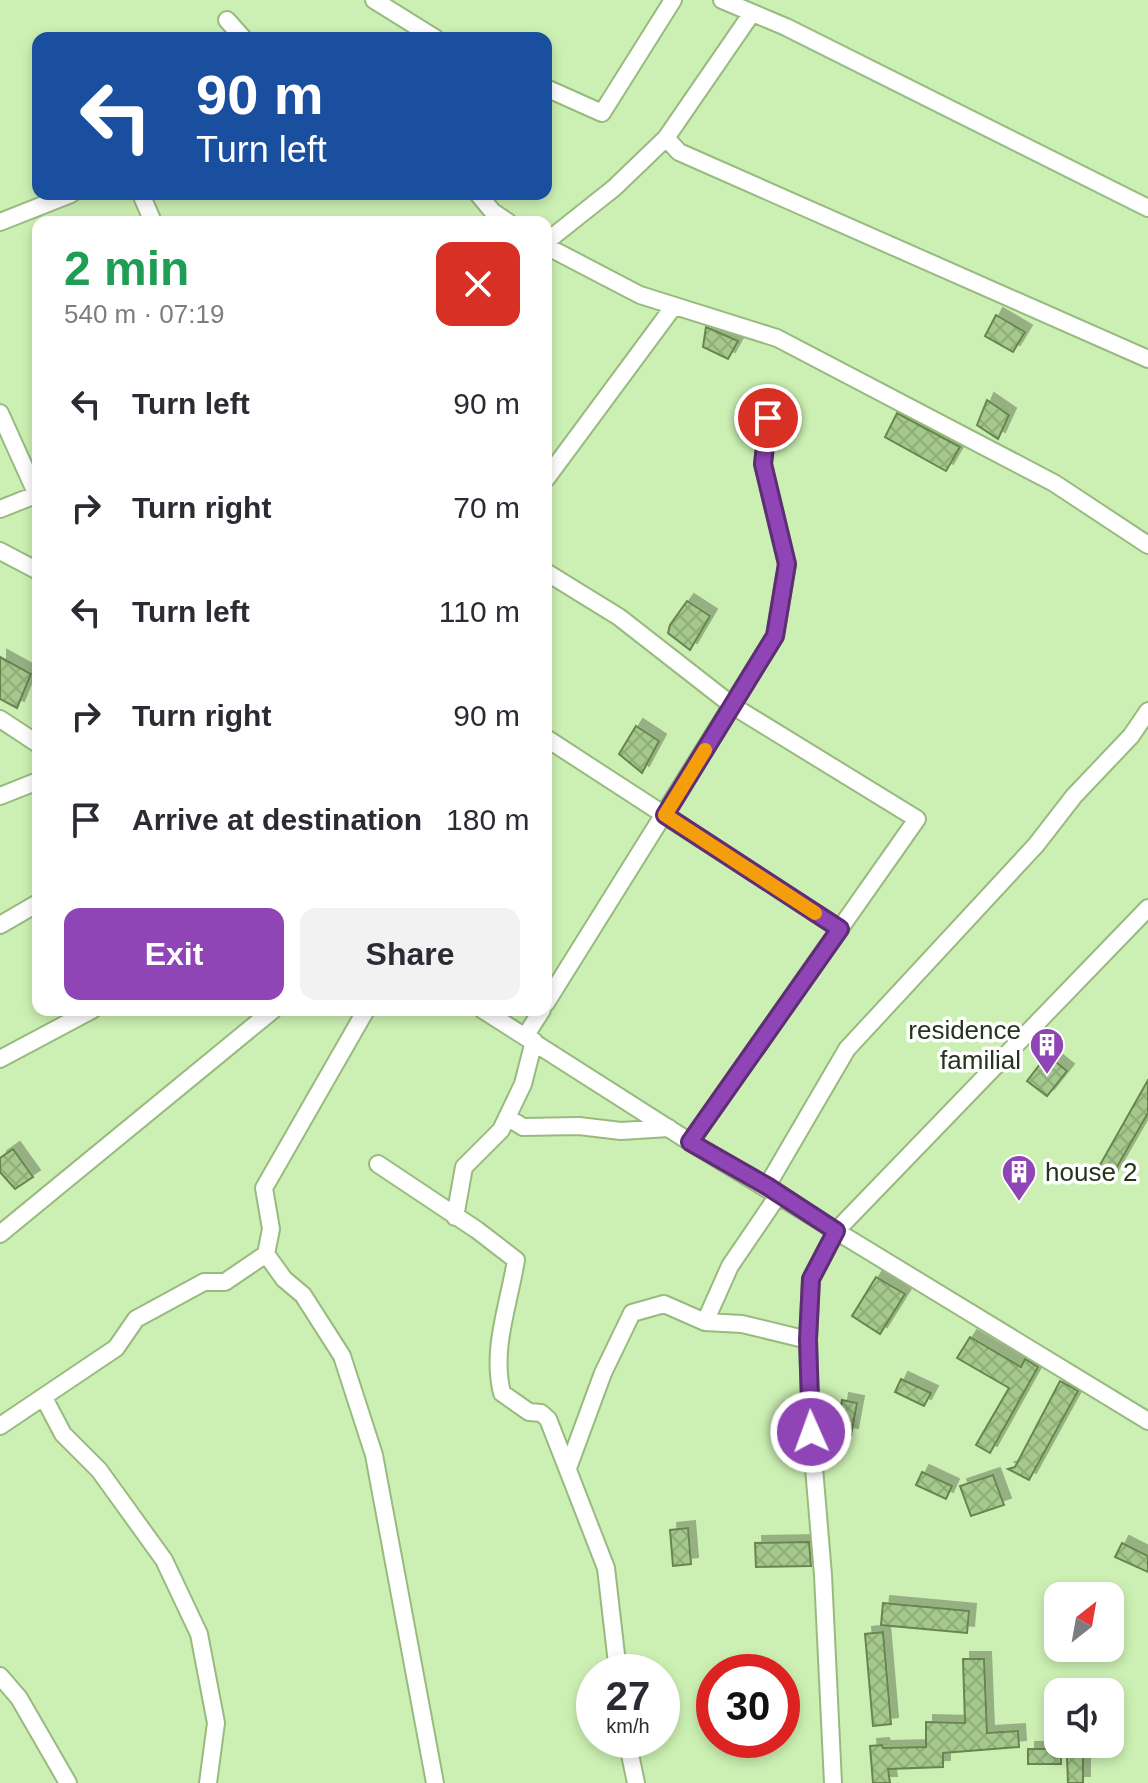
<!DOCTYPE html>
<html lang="en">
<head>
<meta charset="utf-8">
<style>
	body { margin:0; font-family:Arial,sans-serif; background:#f2f2f3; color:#2b2b33; height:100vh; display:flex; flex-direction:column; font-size:30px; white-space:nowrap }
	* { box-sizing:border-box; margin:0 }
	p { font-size:26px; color:#7c7c81 }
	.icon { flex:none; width:44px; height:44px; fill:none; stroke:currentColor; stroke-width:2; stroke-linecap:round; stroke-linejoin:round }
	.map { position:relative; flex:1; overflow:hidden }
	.panel { position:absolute; left:32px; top:216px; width:520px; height:800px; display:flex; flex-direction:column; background:#fff; border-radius:16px; box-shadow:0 4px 12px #0003 }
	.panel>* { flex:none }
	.top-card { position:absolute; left:32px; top:32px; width:520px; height:168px; border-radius:16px; box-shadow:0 4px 12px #0003; background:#1a4fa0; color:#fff; overflow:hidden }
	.needle { width:52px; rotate:31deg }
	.buttons { position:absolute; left:1044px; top:1582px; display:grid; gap:16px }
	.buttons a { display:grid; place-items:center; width:80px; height:80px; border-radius:16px; background:#fff; box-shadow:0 4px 12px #0003; font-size:40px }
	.speed { position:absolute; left:576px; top:1654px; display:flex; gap:16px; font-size:40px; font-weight:700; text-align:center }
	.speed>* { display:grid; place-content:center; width:104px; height:104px; border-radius:50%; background:#fff; box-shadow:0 4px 12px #0003; line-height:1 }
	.speed small { font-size:20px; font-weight:400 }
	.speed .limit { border:12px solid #d22; background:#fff; color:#111 }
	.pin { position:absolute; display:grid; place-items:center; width:68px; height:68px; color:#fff; margin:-34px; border:4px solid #fff; border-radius:50%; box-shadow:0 2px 8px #0007 }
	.me { position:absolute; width:88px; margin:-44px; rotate:358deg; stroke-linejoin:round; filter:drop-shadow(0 0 6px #0008) }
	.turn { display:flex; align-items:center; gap:28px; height:168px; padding:0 32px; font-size:36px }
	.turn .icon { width:104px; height:104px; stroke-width:2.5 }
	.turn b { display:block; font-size:56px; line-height:68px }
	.round { display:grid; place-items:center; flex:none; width:84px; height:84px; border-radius:16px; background:#f2f2f3 }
	.summary { display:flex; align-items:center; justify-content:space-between; height:136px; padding:0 32px }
	h1 { font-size:48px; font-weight:700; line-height:60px; color:#1e9e55 }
	.primary-button { display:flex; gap:16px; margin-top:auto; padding:16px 32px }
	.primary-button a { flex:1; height:92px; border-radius:16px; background:#9045b6; color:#fff; font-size:32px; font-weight:700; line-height:92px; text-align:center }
	.primary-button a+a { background:#f2f2f3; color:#2b2b33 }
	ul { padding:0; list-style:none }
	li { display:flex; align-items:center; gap:24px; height:104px; padding:0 32px }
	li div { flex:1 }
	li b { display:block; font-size:30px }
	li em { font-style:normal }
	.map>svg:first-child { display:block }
</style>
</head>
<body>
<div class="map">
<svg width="1148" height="1783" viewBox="0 0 1148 1783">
	<defs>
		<pattern id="building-cross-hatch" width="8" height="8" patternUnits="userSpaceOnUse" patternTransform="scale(2)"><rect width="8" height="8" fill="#a5c88d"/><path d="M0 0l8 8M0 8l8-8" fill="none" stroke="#8eac79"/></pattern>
		<filter id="shadow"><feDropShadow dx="7" dy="-7" stdDeviation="0" flood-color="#0004"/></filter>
	</defs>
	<rect width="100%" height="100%" fill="#ccf0b3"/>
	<path fill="url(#building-cross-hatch)" stroke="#66864e" stroke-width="2" filter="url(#shadow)" d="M996,315L1025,332L1013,352L985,336Z
		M706,327L738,341L728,359L703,347Z
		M987,400L1009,415L998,439L977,425Z
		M897,413L960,447L946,471L885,437Z
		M687,601L710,616L690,650L668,633L670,625Z
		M0,657L31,674L17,708L0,699Z
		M636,726L659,741L642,773L619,754Z
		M1047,1055L1067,1071L1047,1096L1027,1081Z
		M1148,1080V1113L1110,1179L1096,1172Z
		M13,1149L33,1177L15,1189L0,1172V1158Z
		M876,1277L905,1294L880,1334L852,1316Z
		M970,1337L1021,1367L1025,1359L1038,1367L990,1453L976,1445L1009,1388L957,1358Z
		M901,1379L931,1393L924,1406L895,1392Z
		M1060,1381L1078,1391L1029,1480L1008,1469L1015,1467Z
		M842,1400L857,1403L851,1435L837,1432Z
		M922,1472L952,1486L946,1499L916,1485Z
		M993,1475L1004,1505L971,1516L960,1486Z
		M688,1528L691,1564L673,1566L670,1530Z
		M809,1542L811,1566L756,1567L755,1543Z
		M1122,1543L1148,1556V1572L1115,1557Z
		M883,1603L969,1611L967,1633L881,1625Z
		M883,1632L891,1724L873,1726L865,1634Z
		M963,1659H984L987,1733L1018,1731L1019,1747L943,1753V1767L888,1769L890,1783H873L870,1746L882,1745L883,1748L926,1747V1722L965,1723Z
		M1028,1749H1061V1764H1028Z
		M1067,1757H1083V1783H1068Z"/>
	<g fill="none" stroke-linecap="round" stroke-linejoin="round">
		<defs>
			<path id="minor" d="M374,0L435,38
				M722,0L786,27L1148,208
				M227,20L243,38
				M546,88L602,113L673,0
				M666,138L679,152L1148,359
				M141,194L153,222
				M478,194L493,212L508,222
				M0,222L71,194
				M546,242L614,188L666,138L752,13
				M546,246L640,295L777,338L1054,483L1148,545
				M0,413L37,495
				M546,479L674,306
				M0,509L38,494
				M0,551L38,571
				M546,572L619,617L733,706L917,819L690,1142
				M0,719L38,744
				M546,738L840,929
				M0,796L38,781
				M0,925L38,903
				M546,1003L775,636L787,564L763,464L768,418
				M483,1010L690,1142L1148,1421
				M526,1035L542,1010
				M0,1059L92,1010
				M507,1117L523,1127L579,1126L621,1131L669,1128
				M378,1164L477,1230L516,1260C509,1304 491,1349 502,1393L529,1412L541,1413L548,1419L606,1568L618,1672
				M767,1186L847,1049L1036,845L1074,796L1131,736L1148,711
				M455,1217L464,1167L501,1130L523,1084L534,1041
				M0,1234L273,1010
				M266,1254L284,1279L303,1295L342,1356L374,1455L435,1783
				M705,1322L742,1324L808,1340
				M44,1398L63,1434L99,1470L164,1560L199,1634L216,1723L208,1783
				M0,1426L116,1348L136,1319L204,1282H225L266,1254L271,1229L264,1188L366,1010
				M568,1468L603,1373L632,1313L664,1304L705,1322L730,1266L779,1194
				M0,1676L19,1698L68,1783
				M627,1740L636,1783
				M833,1783L823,1575L811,1432L808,1340L811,1279L836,1231L1148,908"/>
		</defs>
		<use href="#minor" stroke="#98ba7f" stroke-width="20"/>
		<use href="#minor" stroke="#fff" stroke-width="16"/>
	</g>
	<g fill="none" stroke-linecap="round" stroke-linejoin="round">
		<defs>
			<path id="route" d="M768,418L763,464L787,564L775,636L665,815L840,929L690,1142L767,1186L836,1231L811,1279L808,1340L811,1432"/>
		</defs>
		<use href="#route" stroke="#5e2d76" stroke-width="20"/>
		<use href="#route" stroke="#9045b6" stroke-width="14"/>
		<path stroke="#f59e0b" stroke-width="14" d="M705,750L665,815L815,913"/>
	</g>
	<defs>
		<symbol id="building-pin" viewBox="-11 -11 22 30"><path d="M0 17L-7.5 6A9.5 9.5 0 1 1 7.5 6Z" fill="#9045b6" stroke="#fff"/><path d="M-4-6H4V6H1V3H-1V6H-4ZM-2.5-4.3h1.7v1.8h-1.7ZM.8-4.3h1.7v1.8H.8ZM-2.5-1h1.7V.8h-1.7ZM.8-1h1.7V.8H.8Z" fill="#fff"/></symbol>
	</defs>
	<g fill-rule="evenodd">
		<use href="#building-pin" x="1027" y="1025" width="40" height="54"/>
		<use href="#building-pin" x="999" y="1152" width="40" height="54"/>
	</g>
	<g text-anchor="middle" stroke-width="7" stroke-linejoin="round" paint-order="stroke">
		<g font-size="26" fill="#27341d" stroke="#fff" text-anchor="end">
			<text x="1021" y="1039">residence<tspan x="1021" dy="30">familial</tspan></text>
			<text x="1045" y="1181" text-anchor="start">house 2</text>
		</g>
	</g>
</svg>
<div class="buttons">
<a><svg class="needle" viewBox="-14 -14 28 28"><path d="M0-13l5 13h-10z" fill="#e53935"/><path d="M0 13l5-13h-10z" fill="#7c7c81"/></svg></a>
<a><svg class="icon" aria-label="sound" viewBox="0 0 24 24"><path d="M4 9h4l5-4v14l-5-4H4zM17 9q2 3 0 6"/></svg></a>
</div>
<div class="speed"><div>27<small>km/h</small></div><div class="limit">30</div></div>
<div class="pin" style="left:768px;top:418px;background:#d93025"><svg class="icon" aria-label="arrive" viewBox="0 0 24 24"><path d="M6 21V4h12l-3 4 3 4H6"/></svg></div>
<svg class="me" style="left:811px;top:1432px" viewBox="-20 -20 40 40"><circle r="17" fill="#9045b6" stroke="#fff" stroke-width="3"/><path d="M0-11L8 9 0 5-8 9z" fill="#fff"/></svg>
<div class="top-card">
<div class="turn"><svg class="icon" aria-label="left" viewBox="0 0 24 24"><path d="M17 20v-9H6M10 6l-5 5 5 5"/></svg><div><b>90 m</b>Turn left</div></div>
</div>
<section class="panel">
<div class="summary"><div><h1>2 min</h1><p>540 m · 07:19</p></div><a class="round" style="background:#d93025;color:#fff"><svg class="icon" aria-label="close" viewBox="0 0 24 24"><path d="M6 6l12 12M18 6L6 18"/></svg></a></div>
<ul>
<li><svg class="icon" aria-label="left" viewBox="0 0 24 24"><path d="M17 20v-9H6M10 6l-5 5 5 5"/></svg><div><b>Turn left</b></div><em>90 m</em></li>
<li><svg class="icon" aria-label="right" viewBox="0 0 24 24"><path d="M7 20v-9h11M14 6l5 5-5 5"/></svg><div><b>Turn right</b></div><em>70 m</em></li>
<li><svg class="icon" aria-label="left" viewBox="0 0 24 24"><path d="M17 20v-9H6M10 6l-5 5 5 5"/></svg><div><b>Turn left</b></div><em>110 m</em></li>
<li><svg class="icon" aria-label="right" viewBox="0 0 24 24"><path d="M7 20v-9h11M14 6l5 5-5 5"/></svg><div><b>Turn right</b></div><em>90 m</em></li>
<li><svg class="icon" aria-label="arrive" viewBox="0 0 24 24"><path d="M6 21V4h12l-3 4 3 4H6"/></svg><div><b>Arrive at destination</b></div><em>180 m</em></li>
</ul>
<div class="primary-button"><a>Exit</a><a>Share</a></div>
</section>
</div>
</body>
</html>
